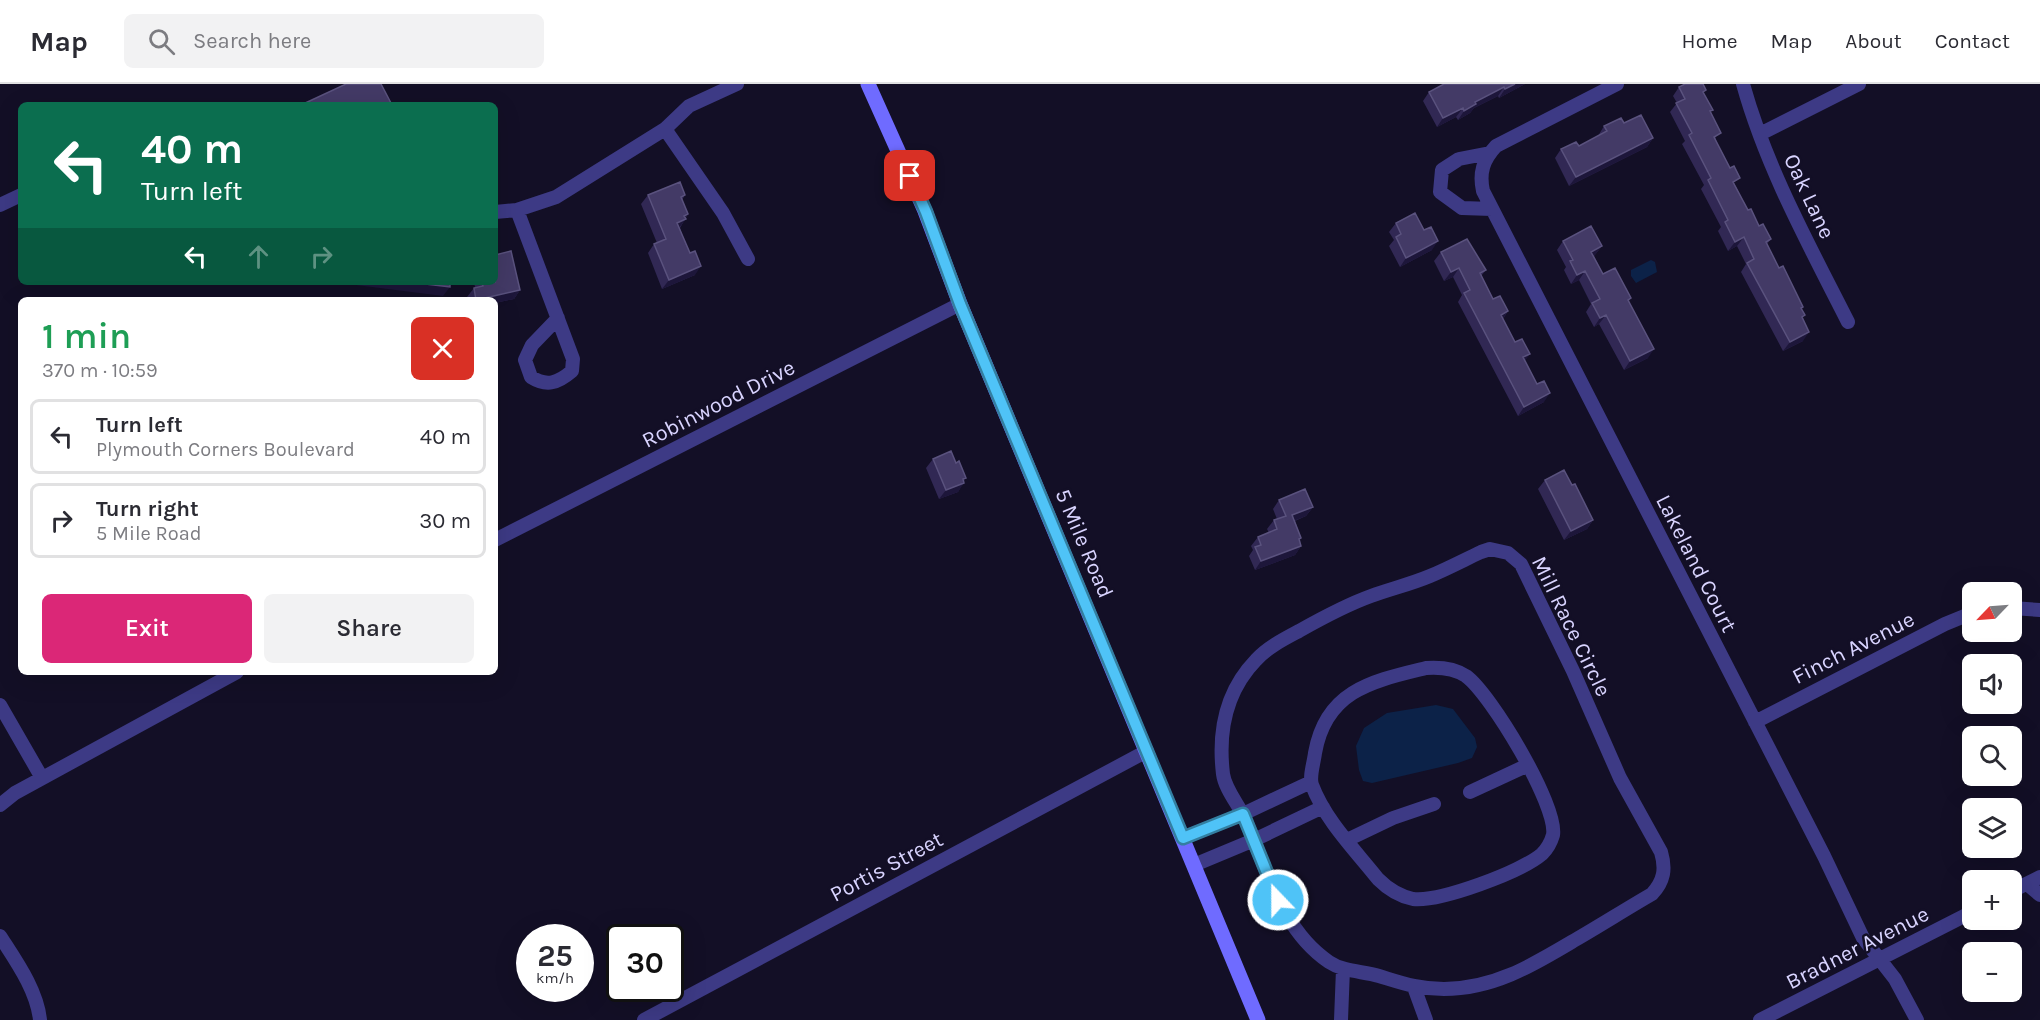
<!DOCTYPE html>
<html lang="en">
<head>
<meta charset="utf-8">
<style>
	body { margin:0; font-family:Karla,sans-serif; background:#f2f2f3; color:#2b2b33; height:100vh; display:flex; flex-direction:column; font-size:22px; white-space:nowrap }
	* { box-sizing:border-box; margin:0 }
	p { font-size:20px; color:#7c7c81 }
	.icon { flex:none; width:33px; height:33px; fill:none; stroke:currentColor; stroke-width:2; stroke-linecap:round; stroke-linejoin:round }
	.map { position:relative; flex:1; overflow:hidden }
	.sheet { position:absolute; left:18px; top:213px; width:480px; height:378px; display:flex; flex-direction:column; background:#fff; border-radius:9px; box-shadow:0 6px 24px #0002 }
	.sheet>* { flex:none }
	.hud { position:absolute; left:18px; top:18px; width:480px; height:183px; border-radius:9px; box-shadow:0 6px 24px #0002; background:#0b6e4f; color:#fff; overflow:hidden }
	.needle { width:39px; rotate:245deg }
	.controls { position:absolute; left:1962px; top:498px; display:grid; gap:12px }
	.controls a { display:grid; place-items:center; width:60px; height:60px; border-radius:9px; background:#fff; box-shadow:0 6px 24px #0002; font-size:30px }
	.speed { position:absolute; left:516px; top:840px; display:flex; gap:12px; font-size:30px; font-weight:700; text-align:center }
	.speed>* { display:grid; place-content:center; width:78px; height:78px; border-radius:50%; background:#fff; box-shadow:0 6px 24px #0002; line-height:1 }
	.speed small { font-size:15px; font-weight:400 }
	.speed .limit { border:3px solid #111; border-radius:9px; background:#fff; color:#111 }
	.pin { position:absolute; display:grid; place-items:center; width:51px; height:51px; color:#fff; margin:-26px; border-radius:12px; box-shadow:0 3px 9px #0006 }
	.me { position:absolute; width:66px; margin:-33px; rotate:338deg; stroke-linejoin:round; filter:drop-shadow(0 0 4px #0008) }
	.turn { display:flex; align-items:center; gap:21px; height:126px; padding:0 24px; font-size:27px }
	.turn .icon { width:78px; height:78px; stroke-width:2.5 }
	.turn b { display:block; font-size:42px; line-height:51px }
	.lanes { display:flex; align-items:center; height:57px; padding:0 24px; background:#0003; justify-content:center; gap:30px; direction:ltr }
	.lanes .off { opacity:.35 }
	.round { display:grid; place-items:center; flex:none; width:63px; height:63px; border-radius:9px; background:#f2f2f3 }
	.head { display:flex; align-items:center; justify-content:space-between; height:102px; padding:0 24px }
	h1 { font-size:36px; font-weight:600; line-height:45px; color:#1e9e55 }
	.primary-button { display:flex; gap:12px; margin-top:auto; padding:12px 24px }
	.primary-button a { flex:1; height:69px; border-radius:9px; background:#db2777; color:#fff; font-size:24px; font-weight:600; line-height:69px; text-align:center }
	.primary-button a+a { background:#f2f2f3; color:#2b2b33 }
	ul { padding:0; list-style:none }
	li { display:flex; align-items:center; gap:18px; height:75px; margin:0 12px 9px; padding:0 12px; border:3px solid #e1e1e2; border-radius:9px }
	li div { flex:1 }
	li b { display:block; font-size:22px }
	li em { font-style:normal }
	header { display:flex; align-items:center; gap:36px; box-sizing:border-box; height:84px; padding:0 30px; background:#fff; border-bottom:2px solid #e1e1e2 }
	header strong { font-size:28px }
	nav { display:flex; gap:33px; margin-inline-start:auto; font-size:21px }
	.search { width:420px; height:54px; background:#f2f2f3; display:flex; align-items:center; gap:15px; box-sizing:border-box; padding:0 21px; border-radius:9px; color:#7c7c81; font-size:22px }
	.map>svg:first-child { display:block }
</style>
</head>
<body>
<header>
<strong>Map</strong>
<div class="search"><svg class="icon" aria-label="search" viewBox="0 0 24 24"><circle cx="10" cy="10" r="6"/><path d="M15 15l6 6"/></svg>Search here</div>
<nav><a>Home</a><a>Map</a><a>About</a><a>Contact</a></nav>
</header>
<div class="map">
<svg width="2040" height="936" viewBox="0 0 2040 936">
	<rect width="100%" height="100%" fill="#130f26"/>
	<path fill="#0c2248" d="M1651,176L1655,178L1657,188L1636,199L1631,192V186Z
		M1436,621L1453,625L1475,654L1477,663L1472,674L1458,679L1372,699L1363,697L1359,686L1356,662L1364,644L1387,629Z"/>
	<g fill="none" stroke-linecap="round" stroke-linejoin="round">
		<path stroke="#3d3a85" stroke-width="14" d="M1617,0L1496,62C1483,76 1479,89 1483,107L1824,772L1863,854L1895,895L1917,936
			M1743,0C1766,83 1809,161 1848,238
			M665,45L723,129L748,175
			M1760,50L1859,0
			M1490,69L1459,75L1442,86L1440,108L1462,124L1492,125
			M0,121L21,111
			M517,126L573,275L572,287C558,299 547,303 531,293L525,276L532,261L558,234
			M495,128L517,126L556,113L665,45L689,22L737,0
			M495,456L960,220
			M1490,465L1508,469L1521,480L1573,587L1620,694L1661,768C1666,785 1664,797 1652,810C1626,825 1601,841 1575,856C1533,881 1494,905 1444,905C1418,905 1402,899 1379,892C1362,887 1344,888 1329,878C1280,845 1267,783 1244,733C1238,720 1225,705 1223,690C1218,648 1226,607 1256,576C1268,563 1284,555 1299,547C1322,534 1346,521 1371,512C1390,505 1411,500 1430,492C1447,485 1464,476 1481,468Z
			M2012,524L2040,526
			M1426,584C1440,583 1454,584 1466,592C1491,610 1558,722 1553,751C1551,758 1547,765 1542,770C1521,788 1440,818 1413,815C1399,812 1388,805 1378,795C1355,766 1325,736 1312,701C1309,693 1314,678 1315,669C1326,606 1373,597 1426,584Z
			M0,621L42,694
			M1755,638L1945,540L1972,529
			M1470,708L1528,681
			M0,721L15,709L237,588
			M1183,754L1243,730L1311,698
			M1347,756L1393,734L1434,720
			M1194,781L1254,756L1323,723
			M2027,800L2040,811
			M2012,807L2040,793
			M0,852C16,877 37,906 40,936
			M1414,903L1426,936
			M644,936L1147,667
			M1341,936L1343,885
			M1760,936L1972,828"/>
		<path stroke="#6f6bff" stroke-width="15" d="M868,0L925,127L960,220L1258,936"/>
	</g>
	<path fill="#312854" d="M1444,0H1525L1499,14L1498,12L1474,24L1470,29L1458,36L1456,33L1437,43L1423,17L1429,8Z
		M1679,3L1704,9L1710,29L1716,56L1735,101L1748,126L1759,142L1771,155L1767,160L1779,184L1803,223L1802,225L1803,257L1783,267L1741,188L1746,180L1737,162L1728,167L1718,147L1721,143L1701,105L1704,101L1682,60L1685,57L1670,28L1677,19L1673,12Z
		M1624,39L1653,54L1647,63L1569,102L1555,74L1561,65L1579,62L1598,52L1604,42Z
		M648,111H685L682,116L688,130L680,144L695,191L662,205L648,169L654,160L657,159L641,120Z
		M1396,139L1432,166L1400,183L1389,162L1394,156L1389,148Z
		M1563,157L1602,162L1594,172L1603,190L1631,214L1629,217L1648,274L1624,286L1599,240L1594,243L1586,228L1591,220L1579,196L1571,200L1564,186L1566,183L1557,166Z
		M1441,168L1486,186L1481,192L1493,215L1508,227L1503,235L1515,258L1530,270L1524,277L1544,318L1518,332L1458,218L1462,211L1453,193L1444,197L1434,177Z
		M474,198H495L520,206L514,215L495,219V216H468L467,213L474,204L475,203Z
		M933,375L964,397L958,408L939,415L926,384Z
		M1545,396L1572,401L1593,436L1587,445L1564,456L1538,405Z
		M1279,416L1313,423L1306,432L1295,437L1301,454L1299,457L1301,462L1295,471L1255,486L1249,472L1253,466L1251,462L1258,453L1269,449L1267,445L1274,436L1277,435L1273,425Z"/>
	<path fill="#1d163a" d="M1515,0H1525L1499,14L1505,5Z
		M1504,3L1498,12L1474,24L1470,29L1458,36L1464,27L1475,18Z
		M1463,24L1456,33L1437,43L1443,34Z
		M1653,54L1647,63L1569,102L1576,93Z
		M688,130L684,136L686,135L679,144L677,139L684,132Z
		M1744,153L1737,162L1728,167L1735,158Z
		M1438,157L1432,166L1400,183L1406,174Z
		M1602,162L1595,171L1585,177L1591,168Z
		M701,182L695,191L662,205L669,196Z
		M1459,184L1453,193L1444,197L1451,188Z
		M1585,187L1579,196L1571,200L1577,191Z
		M358,198H408L450,203L443,212L356,201Z
		M520,206L514,215L495,219V216H476Z
		M1508,227L1502,236L1501,231Z
		M1606,231L1599,240L1594,243L1600,234Z
		M1809,248L1803,257L1783,267L1790,258Z
		M1654,265L1648,274L1624,286L1630,277Z
		M1530,270L1523,279V273Z
		M1550,309L1544,318L1518,332L1524,323Z
		M966,394L962,400L964,399L958,408L939,415L946,406Z
		M1313,423L1306,432L1286,440L1292,431Z
		M1593,436L1587,445L1564,456L1571,447Z
		M1301,462L1295,471L1255,486L1261,477Z"/>
	<path fill="#433a66" stroke="#5a527e" stroke-width="1.5" d="M346,0H381L391,19L386,21H301Z
		M1444,0H1515L1505,5L1504,3L1475,18L1476,20L1464,27L1463,24L1443,34L1429,8Z
		M1685,0H1703L1706,6L1703,8L1713,26L1710,27L1721,49L1714,53L1730,84L1734,82L1740,94L1733,98L1748,126L1751,125L1759,142L1763,140L1771,155L1766,158L1779,184L1783,182L1803,223L1801,224L1805,231L1802,233L1809,248L1790,258L1747,179L1754,175L1744,153L1735,158L1725,138L1728,136L1708,96L1711,94L1689,51L1692,49L1676,19L1685,15L1679,3Z
		M1641,31L1653,54L1576,93L1561,65L1576,58L1579,62L1607,47L1604,42L1621,34L1624,39Z
		M680,98L685,111L681,113L688,130L684,132L686,135L677,139L690,169L695,167L701,182L669,196L654,160L666,155L648,111Z
		M1415,129L1424,146L1431,143L1438,157L1406,174L1396,153L1401,150L1396,139Z
		M1591,142L1602,162L1591,168L1603,190L1615,184L1631,214L1628,216L1654,265L1630,277L1606,231L1600,234L1592,219L1600,215L1585,187L1577,191L1570,177L1573,176L1563,157Z
		M1467,155L1486,186L1480,189L1493,215L1500,212L1508,227L1501,231L1515,258L1522,255L1530,270L1523,273L1537,300L1544,297L1550,309L1524,323L1464,209L1470,206L1459,184L1451,188L1441,168Z
		M511,167L520,206L476,216L474,204L483,202L482,198H495V171Z
		M408,198H450V203Z
		M951,367L956,379L959,377L966,394L963,395L964,399L946,406L933,375Z
		M1564,386L1572,401L1575,400L1593,436L1571,447L1545,396Z
		M1305,405L1313,423L1292,431L1301,454L1299,455L1301,462L1261,477L1255,463L1261,461L1258,453L1277,445L1274,436L1286,432L1279,416Z"/>
	<g fill="none" stroke-linecap="round" stroke-linejoin="round">
		<defs>
			<path id="route" d="M910,92L926,128L960,220L1183,754L1243,730L1278,816"/>
		</defs>
		<use href="#route" stroke="#337fa1" stroke-width="15"/>
		<use href="#route" stroke="#4fc3f7" stroke-width="10"/>
	</g>
	<g text-anchor="middle" stroke-width="5" stroke-linejoin="round" paint-order="stroke">
		<g font-size="22" fill="#d9d4ff" stroke="#130f26">
			<text transform="translate(1810 112) rotate(65)" y="8">Oak Lane</text>
			<text transform="translate(718 319) rotate(-27)" y="8">Robinwood Drive</text>
			<text transform="translate(1085 459) rotate(67)" y="8">5 Mile Road</text>
			<text transform="translate(1697 479) rotate(63)" y="8">Lakeland Court</text>
			<text transform="translate(1572 542) rotate(64)" y="8">Mill Race Circle</text>
			<text transform="translate(1853 563) rotate(-27)" y="8">Finch Avenue</text>
			<text transform="translate(886 782) rotate(-28)" y="8">Portis Street</text>
			<text transform="translate(1857 863) rotate(-27)" y="8">Bradner Avenue</text>
		</g>
	</g>
</svg>
<div class="controls">
<a><svg class="needle" viewBox="-14 -14 28 28"><path d="M0-13l5 13h-10z" fill="#e53935"/><path d="M0 13l5-13h-10z" fill="#7c7c81"/></svg></a>
<a><svg class="icon" aria-label="sound" viewBox="0 0 24 24"><path d="M4 9h4l5-4v14l-5-4H4zM17 9q2 3 0 6"/></svg></a>
<a><svg class="icon" aria-label="search" viewBox="0 0 24 24"><circle cx="10" cy="10" r="6"/><path d="M15 15l6 6"/></svg></a>
<a><svg class="icon" aria-label="layers" viewBox="0 0 24 24"><path d="M12 4l9 5-9 5-9-5zM3 14l9 5 9-5"/></svg></a>
<a>+</a>
<a>−</a>
</div>
<div class="speed"><div>25<small>km/h</small></div><div class="limit">30</div></div>
<div class="pin" style="left:910px;top:92px;background:#d93025"><svg class="icon" aria-label="arrive" viewBox="0 0 24 24"><path d="M6 21V4h12l-3 4 3 4H6"/></svg></div>
<svg class="me" style="left:1278px;top:816px" viewBox="-20 -20 40 40"><circle r="17" fill="#4fc3f7" stroke="#fff" stroke-width="3"/><path d="M0-11L8 9 0 5-8 9z" fill="#fff"/></svg>
<div class="hud">
<div class="turn"><svg class="icon" aria-label="left" viewBox="0 0 24 24"><path d="M17 20v-9H6M10 6l-5 5 5 5"/></svg><div><b>40 m</b>Turn left</div></div>
<div class="lanes"><svg class="icon" aria-label="left" viewBox="0 0 24 24"><path d="M17 20v-9H6M10 6l-5 5 5 5"/></svg><svg class="icon off" aria-label="ahead" viewBox="0 0 24 24"><path d="M12 20V5M6 11l6-6 6 6"/></svg><svg class="icon off" aria-label="right" viewBox="0 0 24 24"><path d="M7 20v-9h11M14 6l5 5-5 5"/></svg></div>
</div>
<section class="sheet">
<div class="head"><div><h1>1 min</h1><p>370 m · 10:59</p></div><a class="round" style="background:#d93025;color:#fff"><svg class="icon" aria-label="close" viewBox="0 0 24 24"><path d="M6 6l12 12M18 6L6 18"/></svg></a></div>
<ul>
<li><svg class="icon" aria-label="left" viewBox="0 0 24 24"><path d="M17 20v-9H6M10 6l-5 5 5 5"/></svg><div><b>Turn left</b><p>Plymouth Corners Boulevard</p></div><em>40 m</em></li>
<li><svg class="icon" aria-label="right" viewBox="0 0 24 24"><path d="M7 20v-9h11M14 6l5 5-5 5"/></svg><div><b>Turn right</b><p>5 Mile Road</p></div><em>30 m</em></li>
</ul>
<div class="primary-button"><a>Exit</a><a>Share</a></div>
</section>
</div>
</body>
</html>
